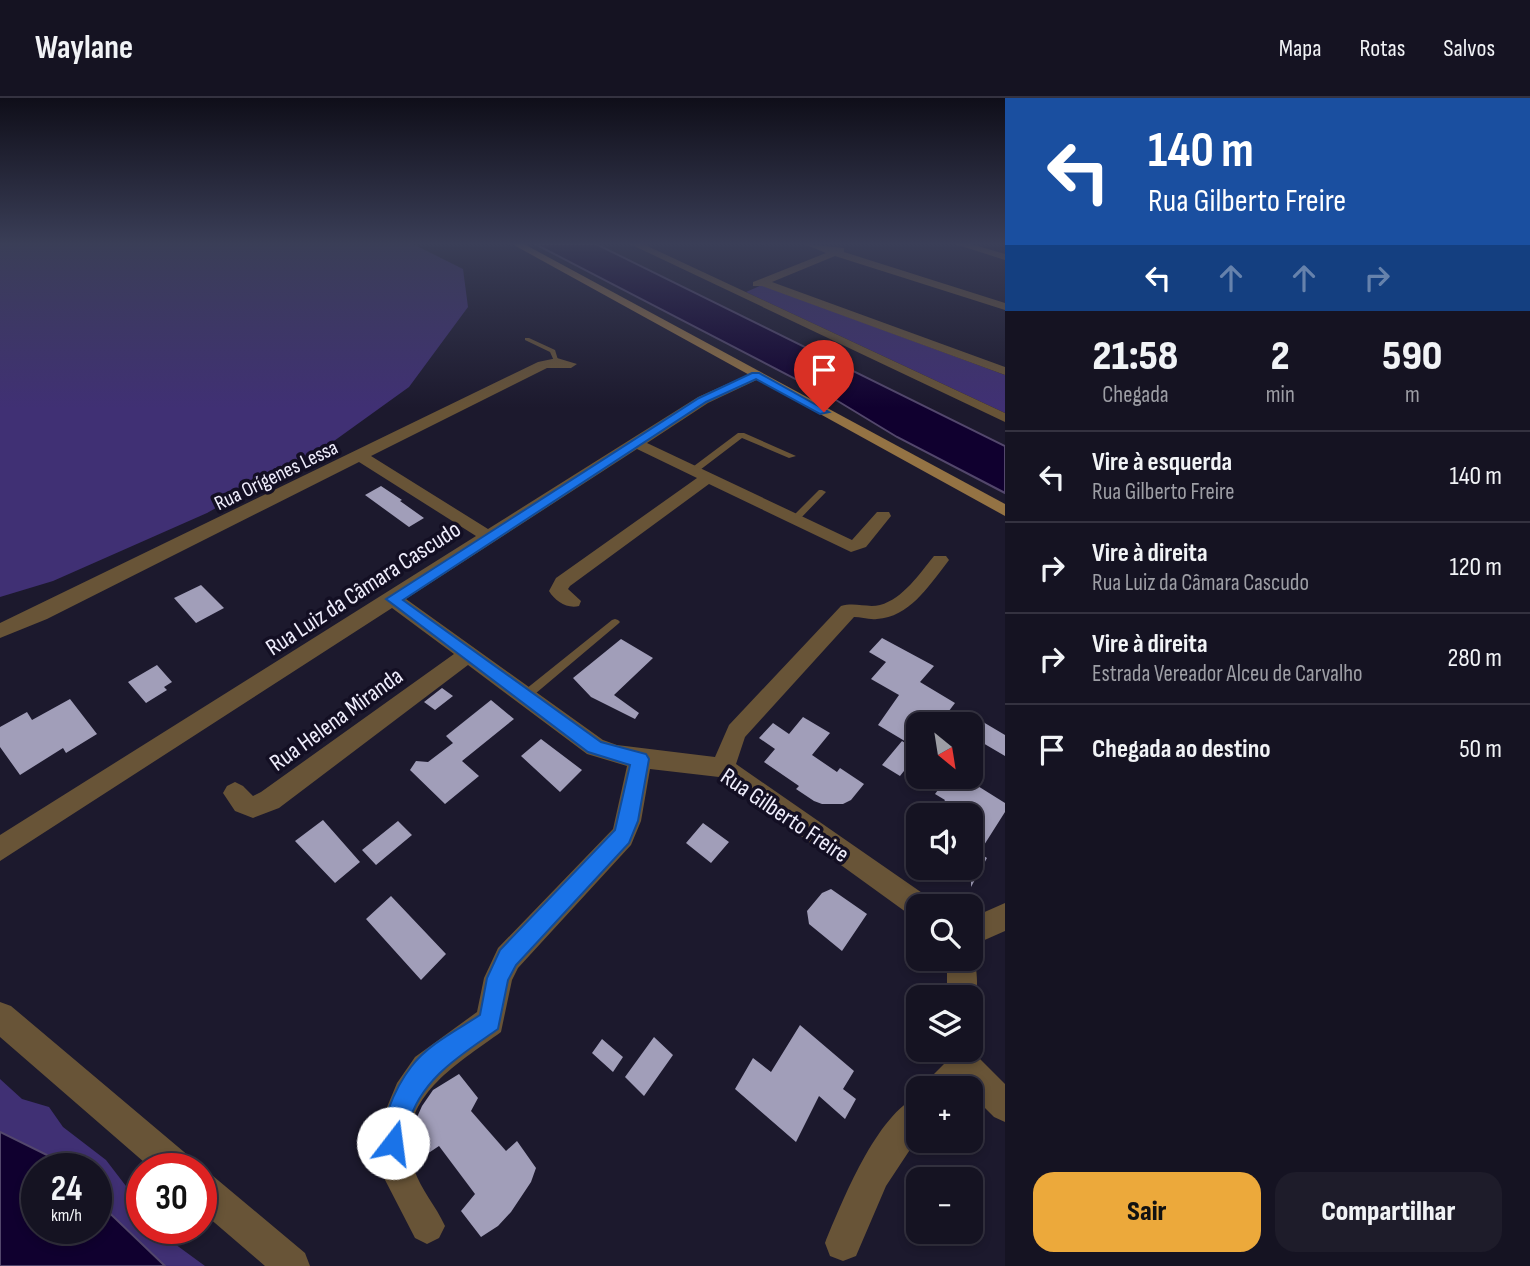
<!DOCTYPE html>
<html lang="pt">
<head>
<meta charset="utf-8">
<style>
	body { margin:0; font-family:"Sofia Sans Condensed",sans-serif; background:#1e1c2a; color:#f1f3f6; height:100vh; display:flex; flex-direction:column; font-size:26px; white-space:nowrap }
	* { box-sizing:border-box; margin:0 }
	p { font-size:23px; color:#9d9ea5 }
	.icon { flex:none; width:38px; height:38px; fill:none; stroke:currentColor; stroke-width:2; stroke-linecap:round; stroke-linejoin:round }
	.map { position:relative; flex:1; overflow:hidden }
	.sheet { display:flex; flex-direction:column; background:#151322; width:525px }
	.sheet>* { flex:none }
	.hud { background:#1a4fa0; color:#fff; overflow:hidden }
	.needle { width:46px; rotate:150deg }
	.buttons { position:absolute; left:906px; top:614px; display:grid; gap:14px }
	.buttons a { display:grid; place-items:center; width:77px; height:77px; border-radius:14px; background:#151322; box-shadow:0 4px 10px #0003,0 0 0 2px #343240; font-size:35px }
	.speed { position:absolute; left:21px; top:1055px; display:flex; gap:14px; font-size:35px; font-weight:700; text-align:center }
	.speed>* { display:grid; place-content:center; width:91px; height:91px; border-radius:50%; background:#151322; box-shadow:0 4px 10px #0003,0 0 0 2px #343240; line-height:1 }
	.speed small { font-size:18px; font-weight:400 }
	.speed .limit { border:10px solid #d22; background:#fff; color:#111 }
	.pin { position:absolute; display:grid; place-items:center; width:60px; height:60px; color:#fff; margin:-72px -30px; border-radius:50% 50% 50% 0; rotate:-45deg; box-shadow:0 0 7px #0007 }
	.pin .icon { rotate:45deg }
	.me { position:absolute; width:77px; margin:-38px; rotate:15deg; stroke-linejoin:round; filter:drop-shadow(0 0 5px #0008) }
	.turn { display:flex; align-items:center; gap:24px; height:147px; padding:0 28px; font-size:32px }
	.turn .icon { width:91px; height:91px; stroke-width:2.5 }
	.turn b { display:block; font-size:49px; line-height:60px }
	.lanes { display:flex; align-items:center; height:66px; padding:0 28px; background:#0003; justify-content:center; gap:35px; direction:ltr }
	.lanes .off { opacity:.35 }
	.eta { display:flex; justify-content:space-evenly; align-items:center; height:119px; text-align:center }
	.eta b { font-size:42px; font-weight:800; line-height:49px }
	.cta { display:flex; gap:14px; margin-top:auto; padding:14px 28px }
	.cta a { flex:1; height:80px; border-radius:21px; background:#eca93b; color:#111; font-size:28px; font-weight:800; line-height:80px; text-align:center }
	.cta a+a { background:#1e1c2a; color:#f1f3f6 }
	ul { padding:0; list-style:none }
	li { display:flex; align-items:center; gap:21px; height:91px; padding:0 28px; border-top:2px solid #343240 }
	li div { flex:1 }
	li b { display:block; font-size:26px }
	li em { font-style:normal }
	header { display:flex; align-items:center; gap:42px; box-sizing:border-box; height:98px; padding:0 35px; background:#151322; border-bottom:2px solid #343240 }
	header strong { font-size:33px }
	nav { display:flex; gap:38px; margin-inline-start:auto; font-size:24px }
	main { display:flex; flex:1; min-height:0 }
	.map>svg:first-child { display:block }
</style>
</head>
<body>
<header>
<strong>Waylane</strong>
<nav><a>Mapa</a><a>Rotas</a><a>Salvos</a></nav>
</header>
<main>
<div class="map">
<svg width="1005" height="1168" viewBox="0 0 1005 1168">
	<rect width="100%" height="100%" fill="#1c192d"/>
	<path fill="#403074" d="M0,146H413L463,171L468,209L409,289L327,348L207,415L53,483L0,499Z
		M762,187L1005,277V315L746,194Z
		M0,981L22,1001L49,1009L63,1029L106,1062L142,1109V1130L158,1131L164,1138L205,1168H165L96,1102V1071H51L47,1057L0,1034Z"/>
	<path fill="#10002f" stroke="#53476c" stroke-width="2" d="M535,146H596L1005,348V395L897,339L836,302Z
		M0,1034L47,1057L51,1071H37V1130H96V1102L165,1168H0Z"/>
	<path fill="#a19eb9" d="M381,388L402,402L400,403L424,420L409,429L365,397Z
		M201,487L224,510L196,525L174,500Z
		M882,540L934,568L920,584L955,605L939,626L926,619L908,645L878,627L899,597L871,581L886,564L869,554Z
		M621,541L653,560L614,597L639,615L635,621L591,599L573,580Z
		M157,567L172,584L164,589L167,592L146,605L128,584Z
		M442,590L453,598L435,612L424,604Z
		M70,601L97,636L66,655L63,650L20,677L0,649V629L27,614L32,622Z
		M491,602L514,621L462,663L479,678L445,706L410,672L416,663L428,664L453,645L446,638Z
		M803,619L830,635L812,657L837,674L840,670L864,686L851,702L843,706H822L814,703L796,691L799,688L764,664L775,651L759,640L773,625L789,636Z
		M978,621L1005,637V658L971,638V631Z
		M541,641L582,672L560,694L521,658Z
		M902,643L919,654L900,678L882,667Z
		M918,679H957L971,688L973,685L1005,705V714L979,755L987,760L971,789V718H948L939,712L945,702L935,696L938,692Z
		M323,722L360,764L335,785L295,743Z
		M398,723L412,737L376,767L362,752Z
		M703,725L729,744L711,765L686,745Z
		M831,791L867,816L842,853L809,826L807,813L822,795Z
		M391,798L446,856L421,882L366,821Z
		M800,927L854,973L843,991L856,1001L845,1021L819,998L796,1044L735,991L753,960L771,974Z
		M654,939L673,957L644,998L625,979Z
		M602,941L623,959L613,974L592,955Z
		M459,976L478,1000L471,1013L506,1053L517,1043L536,1070L531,1084L511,1114L498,1128L481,1139L461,1113L475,1096L439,1048L424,1058L412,1045L414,1026L422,1008L433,992Z"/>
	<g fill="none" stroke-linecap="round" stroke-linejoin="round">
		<path fill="#685437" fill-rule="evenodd" d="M525,240H529L555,252L559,265H555L550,254L525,242Z
			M738,335H744L796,358L789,360L742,340L696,375H690V371Z
			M819,392H822L826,394L798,423H792V419Z
			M615,521L618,522L620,524L618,526L529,601H521L520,598L521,595L612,522Z"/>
		<path fill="#685437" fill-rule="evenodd" d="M630,146H643L1005,315V324Z
			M804,146L844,150V154L1005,205V212L835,158L772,184L1005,269V277L762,188H753V184L826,155Z
			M955,146H971L1005,156V162Z
			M557,260L577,266L571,270H547L371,358L488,431L698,299L756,273L761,274V280L708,305L647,345L852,442L877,414H889L891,418L866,449L851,454L709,386L570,488L568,491L581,503L579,508C567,511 555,503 549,493L556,480L697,380L637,351L406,501L603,642L617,647L715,659L729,627L841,508C855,504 867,510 880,507C903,501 920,475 934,458H946L949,462L946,466C928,489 909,519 877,521C869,522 861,519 854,519L745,639L736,666L928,799L932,808H919V821L910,817L719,679L650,671L641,723L631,747L518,870L512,882L501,934C456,967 391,1003 414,1071C421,1092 436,1108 445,1128L439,1140L427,1146L415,1140L383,1078L377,1057L380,1026L397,985L415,959L477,914L484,880L498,850L613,731L627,668L587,656L468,567L279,710L253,720L235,713L223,695L227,688L235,684L243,688L253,698L261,694L454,556L392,510L0,763V737L476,438L359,364L47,521L0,540V525L538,264Z
			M1005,805V833L971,848V820Z
			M971,852C978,868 980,896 971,911V900H947V861H971Z
			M0,904L11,908L190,1059L195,1071H152L0,939Z
			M971,940L975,941L979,960L1005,986V1024L994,1019L971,996V990H926L931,979L949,961V952H971Z
			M919,998V1038L886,1088L856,1158L843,1163L830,1158L825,1145C842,1104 877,1015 919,998Z
			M201,1073L213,1078L305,1155L310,1168H265L201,1113Z"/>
		<path fill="#947344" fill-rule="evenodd" d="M512,146H524L1005,406V418Z"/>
	</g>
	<linearGradient id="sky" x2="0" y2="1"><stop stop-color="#0f0e19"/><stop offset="0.47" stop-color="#3a3e57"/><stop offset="1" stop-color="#3a3e57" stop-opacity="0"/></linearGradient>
	<rect width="1005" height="310" fill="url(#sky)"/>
	<path fill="#1a73e8" stroke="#114b97" stroke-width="2" d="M752,275H759L829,314L820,316L756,281L706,304L403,502L601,644L646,656L649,661L638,723L629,745L516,867L508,882L498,931C461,957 421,980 408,1027C405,1036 406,1045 402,1054L393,1057L384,1054C375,1032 397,987 411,969C427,947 457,932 480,917L487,880L500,852L615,732L630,667L588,654L386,501L699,300Z"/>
	<g text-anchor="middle" stroke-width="7" stroke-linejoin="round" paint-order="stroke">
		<g font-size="21" fill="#efedfc" stroke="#130f23">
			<text transform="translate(276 377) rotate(-26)" y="7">Rua Orígenes Lessa</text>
		</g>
		<g font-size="24" fill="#efedfc" stroke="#130f23">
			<text transform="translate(363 490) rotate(-33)" y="8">Rua Luiz da Câmara Cascudo</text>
			<text transform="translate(336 621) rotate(-36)" y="8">Rua Helena Miranda</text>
			<text transform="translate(785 717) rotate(34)" y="8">Rua Gilberto Freire</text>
		</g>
	</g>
</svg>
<div class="buttons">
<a><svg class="needle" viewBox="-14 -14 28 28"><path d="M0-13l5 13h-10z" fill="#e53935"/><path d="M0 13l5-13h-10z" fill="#9d9ea5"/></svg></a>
<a><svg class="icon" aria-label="sound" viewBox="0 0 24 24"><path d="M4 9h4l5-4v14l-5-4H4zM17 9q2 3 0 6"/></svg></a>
<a><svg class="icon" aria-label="search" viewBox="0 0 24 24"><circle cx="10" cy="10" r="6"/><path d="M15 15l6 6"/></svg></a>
<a><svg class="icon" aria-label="layers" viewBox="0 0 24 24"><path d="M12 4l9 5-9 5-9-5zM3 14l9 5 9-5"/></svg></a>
<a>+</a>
<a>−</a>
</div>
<div class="speed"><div>24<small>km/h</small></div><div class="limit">30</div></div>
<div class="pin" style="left:824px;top:314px;background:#d93025"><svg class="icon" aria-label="arrive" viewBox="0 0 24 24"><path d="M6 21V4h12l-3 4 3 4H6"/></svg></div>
<svg class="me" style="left:393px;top:1045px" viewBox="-20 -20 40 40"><circle r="19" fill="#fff"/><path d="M0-13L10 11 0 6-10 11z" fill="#1a73e8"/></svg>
</div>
<section class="sheet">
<div class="hud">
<div class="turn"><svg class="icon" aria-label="left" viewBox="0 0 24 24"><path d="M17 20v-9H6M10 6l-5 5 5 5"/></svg><div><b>140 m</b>Rua Gilberto Freire</div></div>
<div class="lanes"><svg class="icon" aria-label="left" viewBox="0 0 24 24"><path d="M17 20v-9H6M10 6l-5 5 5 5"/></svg><svg class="icon off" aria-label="ahead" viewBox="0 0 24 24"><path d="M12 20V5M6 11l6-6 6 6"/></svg><svg class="icon off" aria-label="ahead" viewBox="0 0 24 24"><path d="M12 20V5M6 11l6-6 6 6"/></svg><svg class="icon off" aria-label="right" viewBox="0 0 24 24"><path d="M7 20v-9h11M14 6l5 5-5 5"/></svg></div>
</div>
<div class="eta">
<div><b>21:58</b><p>Chegada</p></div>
<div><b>2</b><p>min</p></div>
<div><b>590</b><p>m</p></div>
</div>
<ul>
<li><svg class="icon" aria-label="left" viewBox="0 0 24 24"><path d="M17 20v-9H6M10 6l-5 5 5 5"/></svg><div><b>Vire à esquerda</b><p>Rua Gilberto Freire</p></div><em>140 m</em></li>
<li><svg class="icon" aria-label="right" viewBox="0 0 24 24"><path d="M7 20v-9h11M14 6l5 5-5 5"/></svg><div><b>Vire à direita</b><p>Rua Luiz da Câmara Cascudo</p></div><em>120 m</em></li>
<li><svg class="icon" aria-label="right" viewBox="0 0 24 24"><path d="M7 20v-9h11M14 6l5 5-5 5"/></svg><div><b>Vire à direita</b><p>Estrada Vereador Alceu de Carvalho</p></div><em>280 m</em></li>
<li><svg class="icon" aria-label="arrive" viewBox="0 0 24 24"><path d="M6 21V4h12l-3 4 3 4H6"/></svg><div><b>Chegada ao destino</b></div><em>50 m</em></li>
</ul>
<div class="cta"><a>Sair</a><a>Compartilhar</a></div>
</section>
</main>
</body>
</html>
